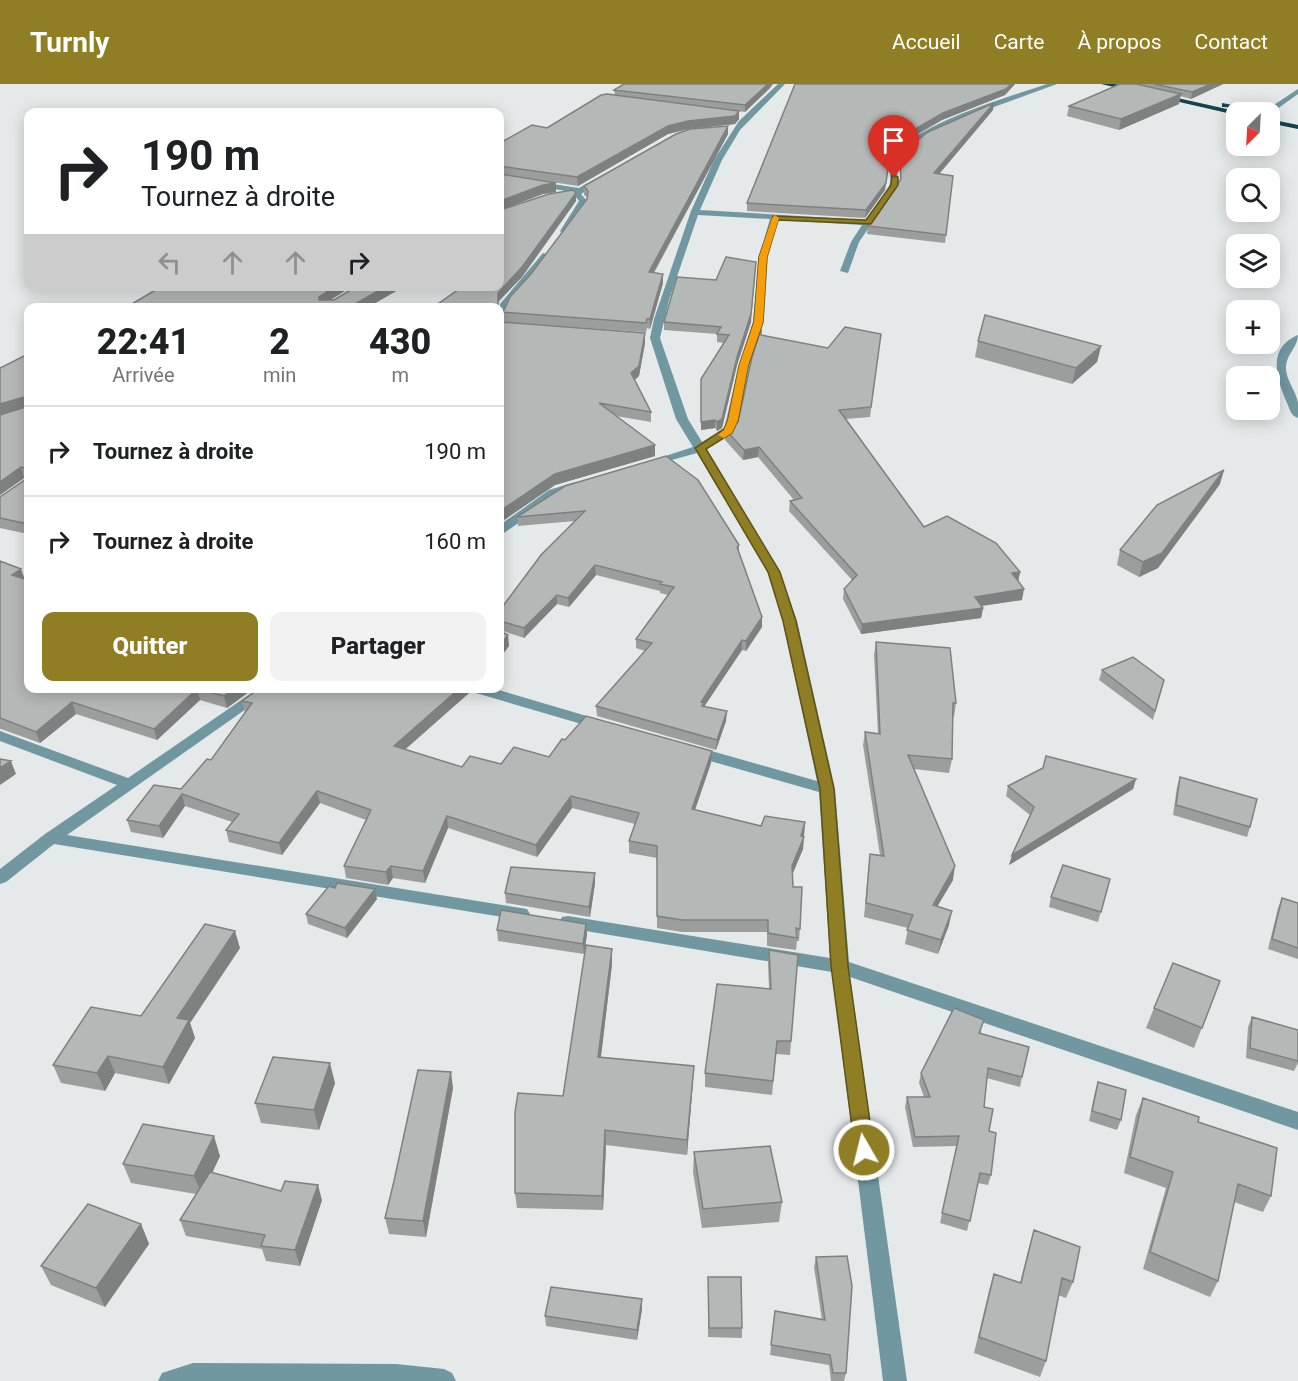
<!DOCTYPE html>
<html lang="fr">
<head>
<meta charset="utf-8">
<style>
	body { margin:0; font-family:Roboto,sans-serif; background:#f2f2f2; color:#202124; height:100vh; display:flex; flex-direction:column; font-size:22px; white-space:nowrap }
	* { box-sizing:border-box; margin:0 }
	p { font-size:20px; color:#757577 }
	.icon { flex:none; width:33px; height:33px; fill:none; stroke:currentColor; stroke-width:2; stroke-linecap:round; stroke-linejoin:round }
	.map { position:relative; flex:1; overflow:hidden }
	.panel { position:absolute; left:24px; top:219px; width:480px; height:390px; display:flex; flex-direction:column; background:#fff; border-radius:12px; box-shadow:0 3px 15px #0003 }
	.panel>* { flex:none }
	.banner { position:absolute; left:24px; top:24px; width:480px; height:183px; border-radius:12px; box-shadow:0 3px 15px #0003; background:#fff; color:#202124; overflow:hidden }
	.needle { width:39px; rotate:204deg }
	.controls { position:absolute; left:1226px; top:18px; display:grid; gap:12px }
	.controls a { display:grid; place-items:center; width:54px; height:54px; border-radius:12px; background:#fff; box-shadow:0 3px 15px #0003; font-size:30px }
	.pin { position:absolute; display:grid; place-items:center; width:51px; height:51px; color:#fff; margin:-62px -26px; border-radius:50% 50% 50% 0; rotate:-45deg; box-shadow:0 0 6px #0007 }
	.pin .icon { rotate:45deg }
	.me { position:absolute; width:66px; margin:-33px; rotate:352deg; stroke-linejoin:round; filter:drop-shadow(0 0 4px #0008) }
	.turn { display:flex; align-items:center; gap:21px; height:126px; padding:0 18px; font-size:27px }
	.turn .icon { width:78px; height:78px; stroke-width:2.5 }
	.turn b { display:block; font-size:42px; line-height:51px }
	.lanes { display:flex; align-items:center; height:57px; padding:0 18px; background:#0003; justify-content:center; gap:30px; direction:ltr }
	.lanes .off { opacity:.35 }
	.eta { display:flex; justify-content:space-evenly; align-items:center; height:102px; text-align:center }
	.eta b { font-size:36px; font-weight:800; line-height:42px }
	.cta { display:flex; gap:12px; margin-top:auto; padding:12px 18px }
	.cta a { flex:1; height:69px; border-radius:12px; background:#907e25; color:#fff; font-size:24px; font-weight:800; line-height:69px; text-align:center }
	.cta a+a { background:#f2f2f2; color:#202124 }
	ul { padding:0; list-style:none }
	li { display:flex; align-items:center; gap:18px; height:90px; padding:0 18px; border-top:2px solid #e0e0e0 }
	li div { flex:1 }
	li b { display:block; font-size:22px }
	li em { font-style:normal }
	header { display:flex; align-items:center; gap:36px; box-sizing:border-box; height:84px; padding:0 30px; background:#907e25; color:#fff }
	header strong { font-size:28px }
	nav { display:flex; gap:33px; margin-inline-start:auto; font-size:21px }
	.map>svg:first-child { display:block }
</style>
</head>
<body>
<header>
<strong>Turnly</strong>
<nav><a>Accueil</a><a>Carte</a><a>À propos</a><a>Contact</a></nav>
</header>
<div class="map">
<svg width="1298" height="1297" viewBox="0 0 1298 1297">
	<rect width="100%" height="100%" fill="#e5e9e9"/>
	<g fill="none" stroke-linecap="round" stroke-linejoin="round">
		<path fill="#7197a1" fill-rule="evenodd" d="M778,0H785L740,46L722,76L700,126L866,136C873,126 885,114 889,102C893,92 886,81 894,71C918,39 1009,13 1047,0H1057L972,31L926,53L900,73L897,83L898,101L859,158L848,189L840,187L851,158L862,141L779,136L767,173L763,238L749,282L735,347L706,365L780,488L797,537L835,705L849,878L1298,1028V1046L850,893L907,1297H883L832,888L562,843L559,838L562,833L568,832L830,874L819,708L689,671L686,667L694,662L817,697L783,537L768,488L697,369L650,382L644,379L693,363L676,335L650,254L654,235L691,127L714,76L739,37ZM698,131L770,135L759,173L753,238L739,282L724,345L702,358L688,335L660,254L669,216Z
			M1298,5V10L1270,30L1263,28Z
			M500,92L579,104L599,93L606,95L581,110L587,117L567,149L564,150L560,147L579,117L572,108L500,96Z
			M543,169L550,171L510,221L503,235L500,236V220Z
			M1298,251C1298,263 1287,269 1286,282C1285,296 1296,306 1298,319C1298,324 1298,330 1298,334C1291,332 1290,326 1287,319C1277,296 1266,264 1298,251Z
			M575,398L579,399V405L557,412L504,449L500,450V441L549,406Z
			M259,604H276L67,751L521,824L527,825L530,830L527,835L521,836L54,760L6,798L0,800V785L45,750L117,701L0,657V647L128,694Z
			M467,604H492L607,638L609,641L602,646L469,607Z
			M193,1279L396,1280L444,1285L452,1289L456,1297H158L162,1289Z"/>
		<path fill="#12444e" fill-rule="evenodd" d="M1101,0H1115L1240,28H1236V31Z
			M1222,19L1259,26L1263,28H1250L1225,23H1222Z
			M1269,35L1298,41V45L1269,39Z"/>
	</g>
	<path fill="#9b9e9d" d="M795,0H1015L1005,11L942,36L904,58L890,74L885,106L865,134L747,127V119Z
		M1120,0H1223L1191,15L1180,12L1179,20L1119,46L1067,32L1069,22Z
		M770,4L745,28L731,26L739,27V35L735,40L688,45L668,50L578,102L500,90L556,108L543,110L501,125L576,117L522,193L498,218V224L456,207L453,202H500V59L547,44L615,11L614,6Z
		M993,26L939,90L953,92L945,159L867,150L868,142L900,97V76Z
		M728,50L654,189L663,199L650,245L647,244L646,248L502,238L501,228L504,226L587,115V113L584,111V102Z
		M500,238L645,259L639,292L635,296L651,328V338L616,332L655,372L555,401L504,436L500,433Z
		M664,238H751L737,281L722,344L717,347L715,344L701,346V295L724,259L717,258V250L664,246Z
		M881,250L870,333L846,335L924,443L1020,488L1018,498L1022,516L982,522L983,524L981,534L861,550L843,515L844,505L852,496L789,427L790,417L794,416L758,373L743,376L725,356L726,346L738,338L761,251L828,264Z
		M978,257L1101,262L1097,278L1072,300L975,273Z
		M28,270V450L0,444V413L26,395V394H24L0,411Z
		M1220,400L1158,484L1139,493L1117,481L1120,466Z
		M565,402L739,461V468L762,543L746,567L742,566L704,622L726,637L716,666L597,632L596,622L645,567L636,564V555L668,511L660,509V507L596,491L569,523L557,520L524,554L500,546V526L575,437L518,442L517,433Z
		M0,477L25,495L254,604L227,624L200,616L157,656L76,630L40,659L1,645H0Z
		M876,558L956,619L954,633H953L952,675L949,689L914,685L953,796L937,822L949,841L938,870L905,860L908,844L864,833L870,770L880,771L863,661L865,648L878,650L874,571Z
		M1102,586L1164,596L1153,636L1099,596Z
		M469,609L406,665L462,683L501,680L549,673L711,679L695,726L761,742L805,738L803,765L792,790L793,803L800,845L799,857H797L796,866L767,862V848H682L657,844V774L629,769V757L635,740L572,724L537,773L448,744L425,799L393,794L388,801L346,794L344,782L366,736L320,719L282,771L229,758L226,746L232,738L185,722L163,754L131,748L127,736L181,705L211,676L245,629L242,617Z
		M1180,693L1250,743L1247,753L1173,731L1177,703Z
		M1136,695L1133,705L1009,781L1030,731L1006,712L1008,702Z
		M1110,795L1098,838L1049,823L1051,813Z
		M595,799L590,833L506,819L505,809Z
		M1282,814L1298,819V875L1268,865L1278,824Z
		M377,815L347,854L308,840L306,830Z
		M586,840L587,850L584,870L498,857L497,846Z
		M240,864L190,939L195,954L169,1000L115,989L105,1007L61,999L53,981L141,932Z
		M769,866L798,871L790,971L776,970L772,1011L705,1003V989L769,904L768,880Z
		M612,880L601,973L694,982L687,1071L606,1061L603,1126L517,1124L515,1109L563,1012Z
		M1220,897L1194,964L1146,944L1154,924Z
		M1252,933L1298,946V979L1294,987L1246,974L1248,943Z
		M982,946L980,950L1022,993L1020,1003L987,994L984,1023L989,1047L991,1091L988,1101L978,1099L967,1147L940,1139L957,1062L913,1063L905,1023L907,1013H924L919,999L921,989Z
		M1098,998L1121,1036L1117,1046L1089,1037L1095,1008Z
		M335,999L319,1046L261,1039L255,1019Z
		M453,1004L426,1153L389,1150L385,1134Z
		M1143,1014L1198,1038L1271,1112L1263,1128L1234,1118L1218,1197L1210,1213L1143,1185L1166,1104L1124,1089L1136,1031Z
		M694,1068L782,1118L779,1138L702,1144L693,1088Z
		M220,1072L212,1089L281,1107L322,1116L300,1182L266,1177L262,1165L186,1152L180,1136L196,1110L131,1099L123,1080Z
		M141,1140L149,1160L105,1223L51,1201L41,1182Z
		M1034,1146L1073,1198L1066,1214L1058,1211L1046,1277L1040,1293L974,1269L989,1207L994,1190L1020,1199L1029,1163Z
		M816,1173L846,1289L844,1297H831L829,1281L770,1271L775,1227L822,1236L814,1183Z
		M708,1193L742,1244V1254L708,1253Z
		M642,1215V1225L637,1256L546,1242L545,1232Z"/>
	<path fill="#7e8180" d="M768,0H773L770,4L745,28V21Z
		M1011,0H1015L1005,11L942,36L904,58L890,74L885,106L865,134L866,126L890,67L905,51L943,29Z
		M1211,0H1223L1191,15L1192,8Z
		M1181,10L1179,20L1119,46L1121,35Z
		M994,19L993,26L934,96V89Z
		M739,27V35L735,40L688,45L668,50L578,102L577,93L668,42L688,37Z
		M728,42V50L649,197V188Z
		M556,99V108L543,110L500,126V117L543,101Z
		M576,109V117L522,193L498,218V224V209Z
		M756,178L751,238L737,281L722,344L717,347V338Z
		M663,190V199L650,245V235Z
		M336,202H353L321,222L319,216V213Z
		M387,202H405L367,224H348Z
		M645,249V259L639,292L631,299V289Z
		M1101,262L1097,278L1072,300L1076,284Z
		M24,313L27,323L0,331V320Z
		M715,336V344L701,346V338Z
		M655,361V372L555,401L504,436L503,425L555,390Z
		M759,363L758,373L743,376L744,366Z
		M21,383L24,394L0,411V398Z
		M1224,386L1220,400L1158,484L1139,493L1143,478Z
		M595,481L596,491L569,523L568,514Z
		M21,485L25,496L12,491Z
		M1020,488L1018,498L1012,489Z
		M1024,505L1022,516L973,523L975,513Z
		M557,511V520L524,554V544Z
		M983,524L981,534L861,550L862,540Z
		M762,533V543L746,567V557Z
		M508,551L509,562L500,574V562Z
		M742,556V566L704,623L701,618Z
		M235,604H254L227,624L224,612Z
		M460,604H469V609L396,673L394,662Z
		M197,605L200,616L157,656L154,645Z
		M72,618L76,630L40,659L36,648Z
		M727,627L726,637L716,666L717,656Z
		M712,667L711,679L691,737L692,725Z
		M11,677L16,690L0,701V684Z
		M1136,695L1133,705L1009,781L1012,771Z
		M317,707L320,719L282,771L279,759Z
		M182,710L185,722L163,754L159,742Z
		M571,712L572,724L537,773L536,761Z
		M447,732L448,744L425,799L423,787Z
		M805,738L803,765L791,794L792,782Z
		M391,782L393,794L388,801L386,788Z
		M955,782L953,796L930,835L933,821Z
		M595,789V799L590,833L589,823Z
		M375,805L377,815L347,854L345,844Z
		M952,827L949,841L938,870L941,856Z
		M586,840L587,850L584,870L583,860Z
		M235,847L240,864L190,939L195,954L169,1000L163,983L177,934Z
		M612,865V880L599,988L598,973Z
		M108,972L115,989L105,1007L97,989Z
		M330,979L335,999L319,1046L314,1026Z
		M694,982L693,997L687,1071V1056Z
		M451,988L453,1004L426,1153L423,1137Z
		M605,1046L606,1061L603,1126L602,1112Z
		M214,1052L220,1072L202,1111L194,1092Z
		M318,1101L322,1116L300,1182L295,1166Z
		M141,1140L149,1160L105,1223L96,1204Z
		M642,1215V1225L637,1256V1246Z"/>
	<path fill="#b4b8b7" stroke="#7e8180" stroke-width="1.5" d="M624,0H768L745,21L614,6Z
		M795,0H1011L1006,5L943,29L905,51L890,67L886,99L866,126L747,119Z
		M1120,0H1136L1181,10L1121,35L1069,22Z
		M1154,0H1211L1192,8Z
		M607,10L739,27L735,32L688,37L668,42L577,93L500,82V59L532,41L547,44L601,11Z
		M994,19L934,89L953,92L946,151L868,142L901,95L900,76L903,68L928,48Z
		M728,42L649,188L663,190L650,235H647L646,239L501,228L504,226L510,213L531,190L587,115L588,107L584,102L676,50L690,45Z
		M500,90L556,99L543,101L500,117Z
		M573,106L576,109L522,183L498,209V224H432L459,205L458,202H500V126L549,110Z
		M726,173L756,178L751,230L737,273L722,335L717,338L715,336L701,338V295L729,251L717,250L721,243L664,238L677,193L716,196Z
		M162,202H336L319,213V216H334L357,202H387L348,224H125Z
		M985,231L1101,262L1076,284L978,257Z
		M500,238L645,249L639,282L631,289L651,328L599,319L655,361L555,390L503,425L500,423Z
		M845,243L881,250L871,323L839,326L924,443L947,432L996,459L1020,488L1012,489L1024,505L975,513L983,524L862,540L844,505L857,491L790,417L802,414L759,363L744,366L726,346L738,338L752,273L761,245V251L828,264Z
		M28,270V440L0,434V413L26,395V384L21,383L0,398V331L26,323L27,315L24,313L0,320V284Z
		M666,372L698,396L739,461L737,463L762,533L746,557L742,556L701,618L704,619L702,622L727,627L717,656L596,622L652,559L636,555L674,503L660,500L662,498L595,481L568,514L557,511L524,544L500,537V526L541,471L585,427L517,433L565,402Z
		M1224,386L1162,469L1143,478L1120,466L1157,421Z
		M0,477L21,485L12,491L28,496V604H235L224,612L197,605L154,645L72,618L36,648L0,634Z
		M500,547L508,551L500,562Z
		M876,558L950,564L956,619H953L952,675L908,671L955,782L933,821L952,827L941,856L907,846L913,831L866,819L870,770L884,772L865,648L880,650Z
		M1133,573L1164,596L1155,627L1102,586Z
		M260,604H460L394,662L462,683L470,672L501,680L514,663L549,673L562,655L565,656L586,632L712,667L692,725L761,742L765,732L805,738L801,752L804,753L792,782L793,803H802L800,845L796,844L797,854L768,849V836H682L657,832V762L629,757L639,729L571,712L536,761L447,732L423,787L391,782L386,788L344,782L371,726L317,707L279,759L226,746L239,730L182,710L159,742L127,736L154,701L181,705L207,675L211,676L252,619L242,617Z
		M1046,672L1136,695L1012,771L1034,723L1008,702L1043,684Z
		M0,675L11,677L0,684Z
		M1180,693L1257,715L1250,743L1176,721Z
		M1063,781L1110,795L1101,828L1051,813Z
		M511,783L595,789L589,823L505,809Z
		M337,799L375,805L345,844L306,830L329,802L335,804Z
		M1282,814L1298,819V864L1272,855Z
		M501,826L586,840L583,860L497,846Z
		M205,840L235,847L177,934L189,936L163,983L108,972L97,989L53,981L91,923L141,932Z
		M586,861L612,865L598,973L694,982L687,1056L605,1046L602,1112L515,1109V1028L518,1009L563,1012Z
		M769,866L798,871L791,957H777L773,997L705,989L717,900L771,905Z
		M1173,879L1220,897L1202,944L1154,924Z
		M954,924L984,936L979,949L1029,963L1022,993L988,984L984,1023L993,1025L989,1047L996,1049L991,1091L980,1089L970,1137L942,1129L959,1052L915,1053L907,1013H930L921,989Z
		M1252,933L1298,946V977L1250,964Z
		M273,973L330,979L314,1026L255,1019Z
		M418,986L451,988L423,1137L385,1134L394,1097Z
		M1098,998L1126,1006L1121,1036L1092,1027Z
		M1143,1014L1199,1033L1198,1038L1277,1064L1271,1112L1238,1100L1218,1197L1150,1168L1173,1088L1130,1073Z
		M143,1040L214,1052L194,1092L123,1080Z
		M770,1062L782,1118L703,1125L694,1068Z
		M210,1088L281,1107L285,1097L318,1101L295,1166L261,1162L265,1151L180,1136Z
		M88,1120L141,1140L96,1204L41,1182Z
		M1034,1146L1080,1163L1073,1198L1062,1194L1046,1277L979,1253L994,1190L1021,1199Z
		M847,1172L852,1202L846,1289H833L830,1271L771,1261L775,1227L825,1236L816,1173Z
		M708,1193H741L742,1244H709Z
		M551,1203L642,1215L637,1246L545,1232Z"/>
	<path fill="#907e25" stroke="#5e5218" stroke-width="1.5" d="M892,91L898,93V101L871,140L778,136L767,173L763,238L748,282L738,336L732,349L706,365L780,488L796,537L834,705L848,882L874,1066L871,1072L864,1075L858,1072L855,1066L831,882L820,705L783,537L768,488L695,364L724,345L728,336L739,282L754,238L759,173L773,132L866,136L891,101Z"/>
	<path fill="#f59e0b" d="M775,131L779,134L767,173L763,238L748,282L738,336L732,349L724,354L718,351L724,346L728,336L739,282L754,238L759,173L772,134Z"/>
</svg>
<div class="controls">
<a><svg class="needle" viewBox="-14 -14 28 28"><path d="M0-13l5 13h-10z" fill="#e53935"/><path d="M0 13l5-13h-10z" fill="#757577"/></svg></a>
<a><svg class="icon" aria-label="search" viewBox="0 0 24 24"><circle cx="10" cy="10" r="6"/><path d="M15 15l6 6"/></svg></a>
<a><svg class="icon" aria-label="layers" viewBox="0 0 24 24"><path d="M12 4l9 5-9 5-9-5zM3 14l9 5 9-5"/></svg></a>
<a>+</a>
<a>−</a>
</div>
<div class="pin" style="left:894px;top:93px;background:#d93025"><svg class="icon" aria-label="arrive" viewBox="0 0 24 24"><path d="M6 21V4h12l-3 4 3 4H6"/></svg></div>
<svg class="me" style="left:864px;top:1066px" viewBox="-20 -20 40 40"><circle r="17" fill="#907e25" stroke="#fff" stroke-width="3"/><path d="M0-11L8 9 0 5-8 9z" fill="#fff"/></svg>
<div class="banner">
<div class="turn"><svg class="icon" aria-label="right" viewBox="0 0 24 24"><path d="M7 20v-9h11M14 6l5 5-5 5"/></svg><div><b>190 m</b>Tournez à droite</div></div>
<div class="lanes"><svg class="icon off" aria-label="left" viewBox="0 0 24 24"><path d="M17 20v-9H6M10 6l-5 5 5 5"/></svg><svg class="icon off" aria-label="ahead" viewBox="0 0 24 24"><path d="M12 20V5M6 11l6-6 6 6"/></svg><svg class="icon off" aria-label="ahead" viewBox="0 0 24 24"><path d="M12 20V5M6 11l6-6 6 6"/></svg><svg class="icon" aria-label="right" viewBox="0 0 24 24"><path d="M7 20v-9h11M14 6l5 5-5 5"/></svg></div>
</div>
<section class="panel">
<div class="eta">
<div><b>22:41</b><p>Arrivée</p></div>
<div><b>2</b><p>min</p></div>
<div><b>430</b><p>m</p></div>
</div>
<ul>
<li><svg class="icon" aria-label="right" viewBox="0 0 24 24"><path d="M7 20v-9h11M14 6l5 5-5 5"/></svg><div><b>Tournez à droite</b></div><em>190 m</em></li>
<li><svg class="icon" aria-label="right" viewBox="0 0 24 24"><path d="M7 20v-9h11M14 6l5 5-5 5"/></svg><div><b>Tournez à droite</b></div><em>160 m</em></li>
</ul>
<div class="cta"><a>Quitter</a><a>Partager</a></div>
</section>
</div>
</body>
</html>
